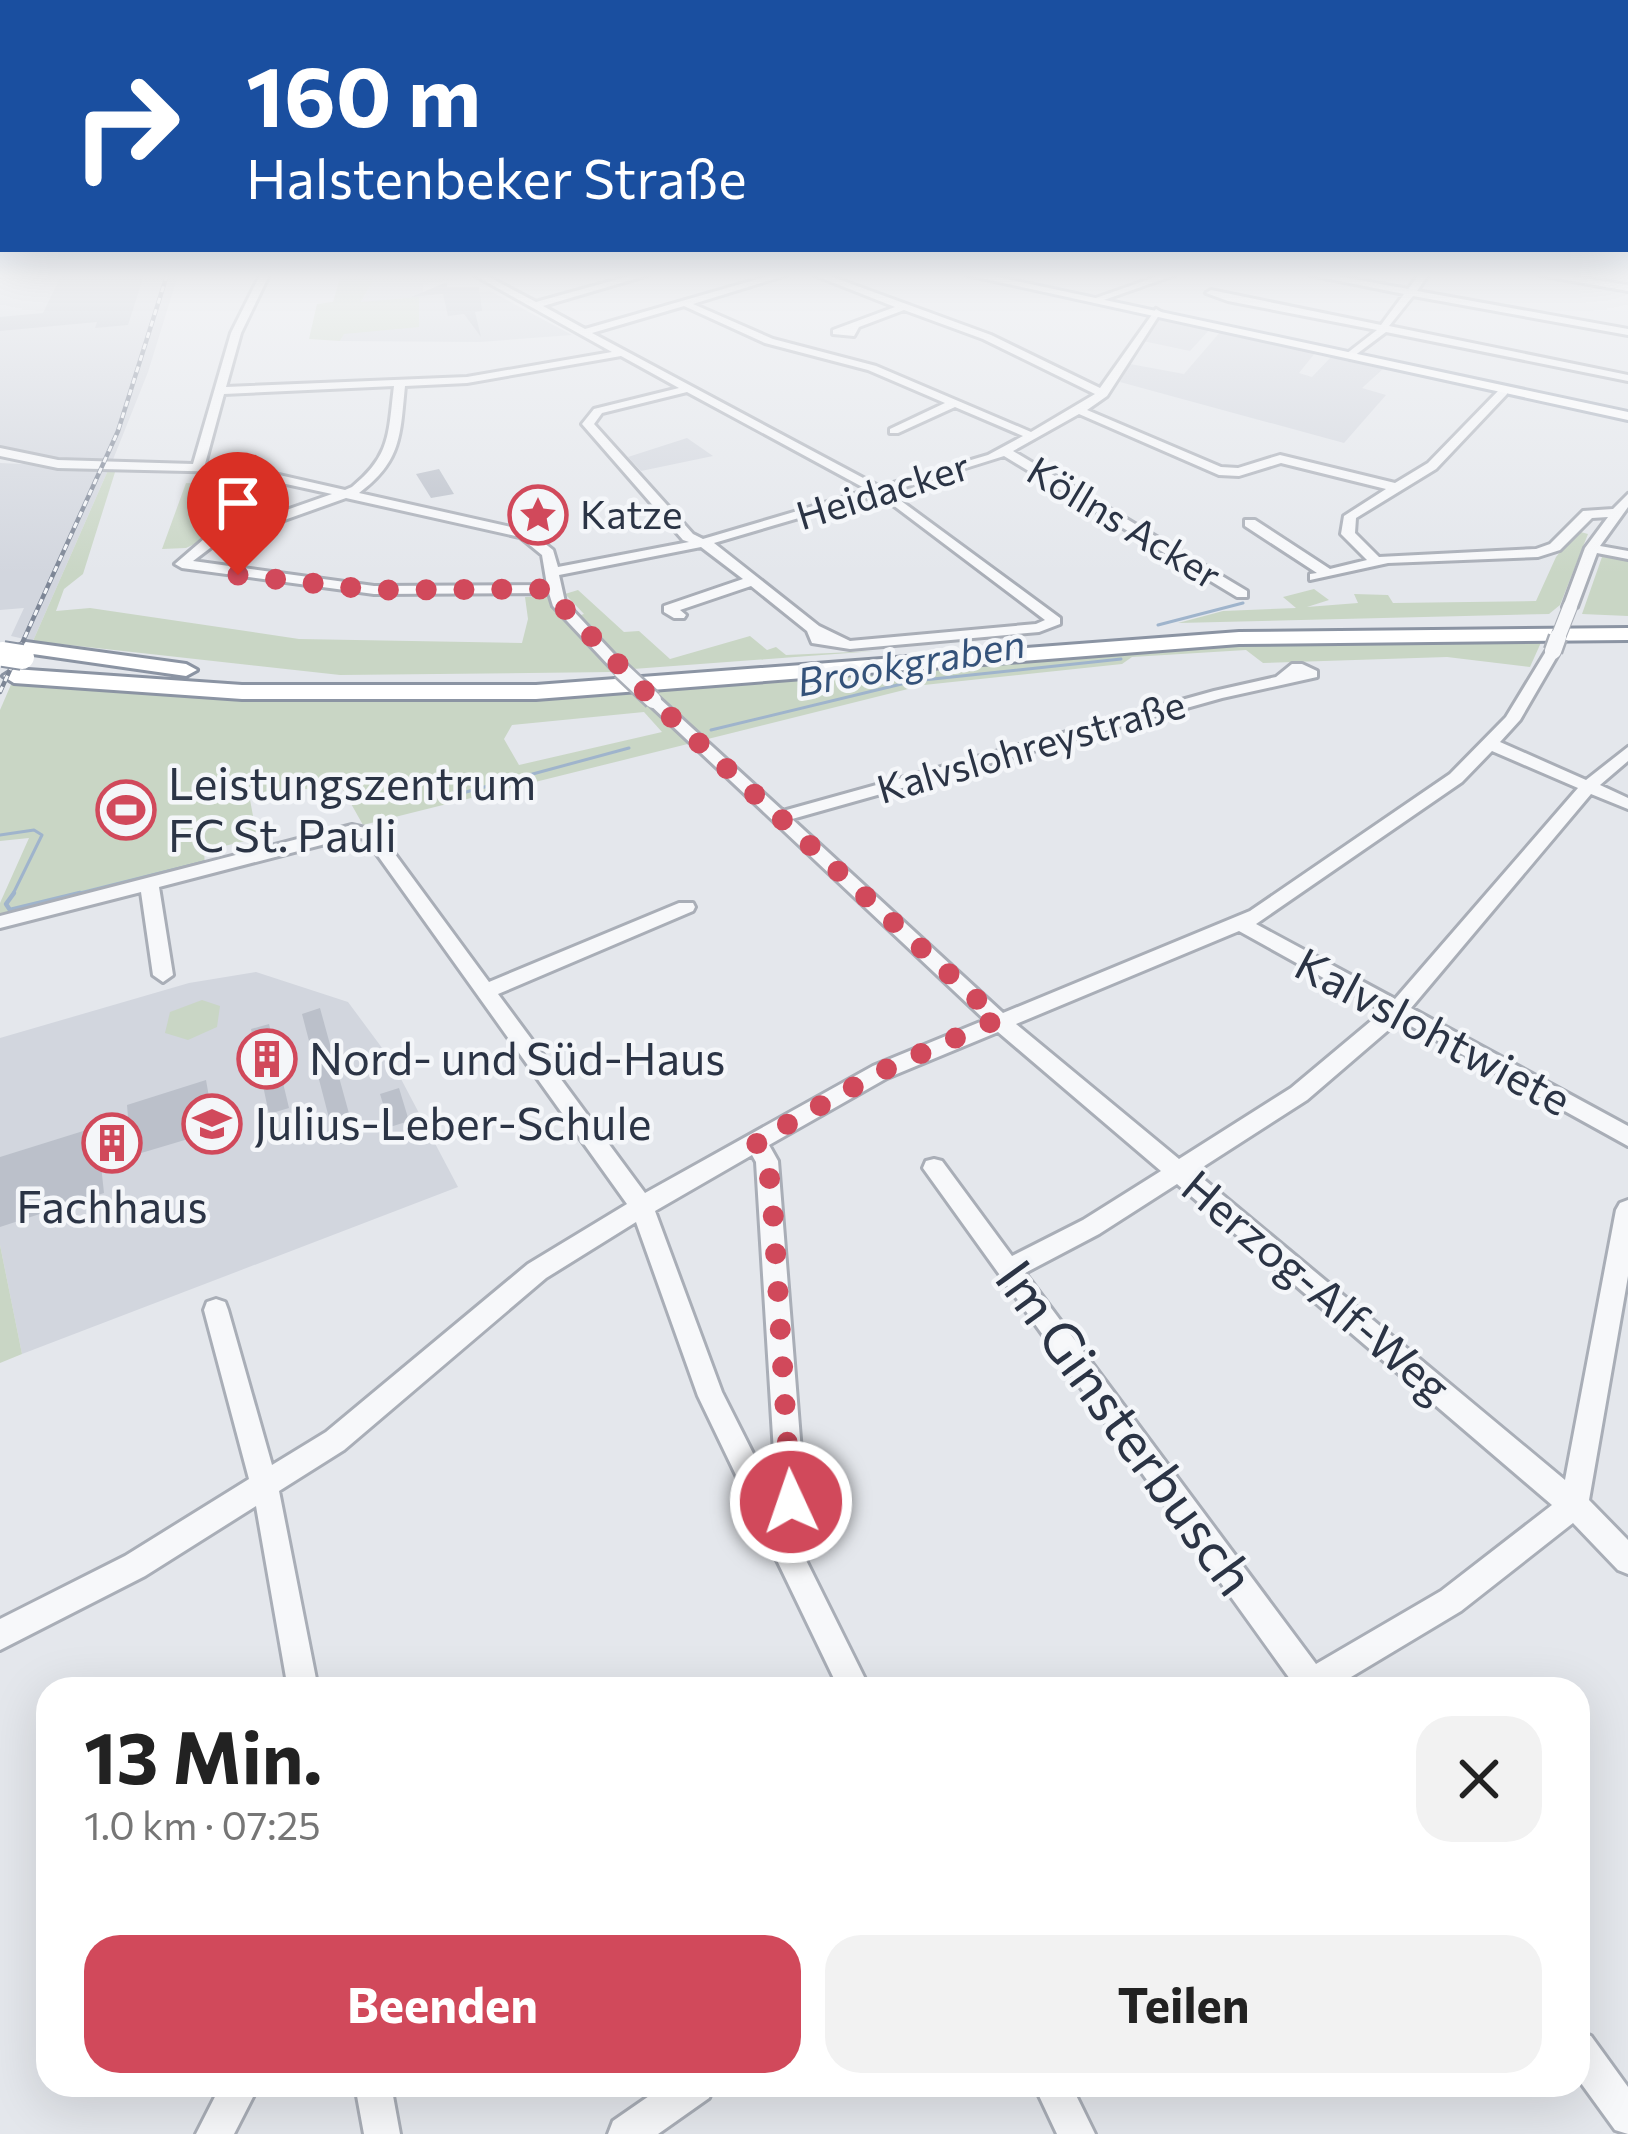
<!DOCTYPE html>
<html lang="de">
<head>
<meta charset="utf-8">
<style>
	body { margin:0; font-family:Commissioner,sans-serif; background:#f2f2f2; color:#222; height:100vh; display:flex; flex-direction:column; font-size:45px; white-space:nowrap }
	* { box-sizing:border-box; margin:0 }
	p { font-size:39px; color:#767676 }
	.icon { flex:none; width:66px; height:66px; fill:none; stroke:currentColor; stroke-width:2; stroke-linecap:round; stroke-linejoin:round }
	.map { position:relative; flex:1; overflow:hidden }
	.drawer { position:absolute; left:36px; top:1677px; width:1554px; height:420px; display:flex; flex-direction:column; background:#fff; border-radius:36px; box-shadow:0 12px 48px #0002 }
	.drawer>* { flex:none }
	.banner { position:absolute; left:0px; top:0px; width:1629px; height:252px; box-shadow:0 12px 48px #0002; background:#1a4fa0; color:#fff; overflow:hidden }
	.pin { position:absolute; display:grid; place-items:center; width:102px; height:102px; color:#fff; margin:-123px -51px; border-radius:50% 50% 50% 0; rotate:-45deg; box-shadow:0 0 12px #0007 }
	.pin .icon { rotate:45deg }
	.me { position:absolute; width:132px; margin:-66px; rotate:357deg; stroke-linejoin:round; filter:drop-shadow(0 0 9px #0008) }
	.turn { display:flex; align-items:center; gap:42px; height:252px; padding:0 48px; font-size:54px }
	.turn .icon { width:156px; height:156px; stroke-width:2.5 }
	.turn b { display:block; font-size:84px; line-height:102px }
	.round { display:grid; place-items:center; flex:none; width:126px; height:126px; border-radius:36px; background:#f2f2f2 }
	.summary { display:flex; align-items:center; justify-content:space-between; height:204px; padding:0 48px }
	h1 { font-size:72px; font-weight:700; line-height:90px }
	.cta { display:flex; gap:24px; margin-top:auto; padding:24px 48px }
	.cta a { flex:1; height:138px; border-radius:36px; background:#d1495b; color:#fff; font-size:48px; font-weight:700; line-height:138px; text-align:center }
	.cta a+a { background:#f2f2f2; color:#222 }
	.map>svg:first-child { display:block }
</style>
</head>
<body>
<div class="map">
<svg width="1628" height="2134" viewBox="0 0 1628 2134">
	<rect width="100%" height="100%" fill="#e4e7ec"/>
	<path fill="#d2d6de" d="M17,275H178L148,372L112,462L25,457L0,445V279Z
		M376,275H464L468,278L423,284V296L490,291L572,335L480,342L340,341Z
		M1166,318L1210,329L1190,351L1143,341L1154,320Z
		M1221,331L1315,353L1299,373L1312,377L1331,357L1383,369L1362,388L1386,395L1344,443L1120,382L1130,364L1184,374Z
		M687,438L713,456L641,471L628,457Z
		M0,463L109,468L33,641L11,636L24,608L0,610Z
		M256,972L348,1002L391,1060L458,1187L22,1354L0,1245V1038L189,983Z"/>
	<path fill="#c9d6c5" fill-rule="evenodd" d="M341,275H376L361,302L419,297V327L344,334L340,341L309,339L317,304L333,302Z
		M109,468L116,469L83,574L64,589L56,611L90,608L299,639L522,643L528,619L525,597L548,596L550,605L612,672L340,675L33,641Z
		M186,483L270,488L226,513L240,518L231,520L236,525L186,548L162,549Z
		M1577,531L1588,534L1560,605L1549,614L1178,623L1223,611L1296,608L1283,597L1314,589L1329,600L1307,607L1358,603L1354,594L1388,595L1393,603L1536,601L1556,557Z
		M1602,557L1628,559V616L1582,614Z
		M578,590L624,632L639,631L670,659L750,636L767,650L776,647L786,655L875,651L633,669L578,616L584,614L565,594Z
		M1543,638L1530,667L1447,657L1263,663L1246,650L1132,657L1122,664L924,685L363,825L341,786L249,794L257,838L204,851L205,866L0,919V903L29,838L0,841V710L13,680L368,699L635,693L663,713L668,705L654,692L1177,647ZM644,712L662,732L519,765L504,739L512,725Z
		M202,1000L220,1006L217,1027L188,1040L165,1033L170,1012Z
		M0,1245L22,1354L0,1363Z"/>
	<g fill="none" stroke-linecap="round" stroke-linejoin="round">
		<path stroke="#9fb4cc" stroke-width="3" d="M1158,625L1243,603
			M711,730L914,681L1121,659
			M440,799L629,748
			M0,835L34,830L42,835L12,896
			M68,896L204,862"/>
		<path stroke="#9fb4cc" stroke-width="4.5" d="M14,893L6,904L10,910L80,893"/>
	</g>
	<path fill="#bbc0ca" d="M144,275L128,325L95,328L97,322L0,331V317L43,313L61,276Z
		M447,282V287H479L482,311L475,312L481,337L464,314L448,316L443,294L411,297Z
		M439,469L454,494L431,498L416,474Z
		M320,1008L356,1139L336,1145L302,1014Z
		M269,1024L289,1108L269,1114L251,1029Z
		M206,1080L215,1131L101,1165L104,1193L0,1227V1157L128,1117L127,1105Z
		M399,1088L409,1121L390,1127L380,1094Z"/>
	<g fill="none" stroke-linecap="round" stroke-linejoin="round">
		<defs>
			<path id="minor" d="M260,275H269L241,333L226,387L467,377L612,352L474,275H485L536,302L633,275H648L543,306L585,329L772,275H787L693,304L773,339L876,366L1031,432L1095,394L983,339L904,310L859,327L854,336L833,334V330L895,307L814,275H827L991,335L1100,388L1156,309L1161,312L1107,396L1087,410L1221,467L1238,468L1280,455L1395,483L1428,463L1499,390H1507V394L1436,469L1356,518L1355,533L1379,557L1536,549L1550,544L1583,511L1613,509L1628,494V507L1600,546L1628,551V559L1597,553L1577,607L1570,611L1563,607L1585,548L1608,517L1592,518L1560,550L1538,557L1388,563L1310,580V574L1317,573L1245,526V520H1255L1330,569L1367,560L1341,534L1344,516L1386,489L1281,463L1239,476L1219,475L1079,414L1013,451L1247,591V597H1237L1004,456L889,492L1060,618V624L1039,632L850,649L812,643L807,631L751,586L680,610L686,615L684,618H674L664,612V606L743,579L701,547L559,575L565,602L626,667L629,670L621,675L616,673L553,606L549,593L374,594L182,568L175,564L204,539L332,494L231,472L58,468L0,456V448L58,460L193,464L231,333ZM684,306L765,343L868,370L945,403L890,429V433H898L955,407L1023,436L988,455L880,487L592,333ZM621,356L679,388L594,409L582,424L683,540L689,542L558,567L553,550L529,531L359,493C402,461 400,435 405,386L467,383ZM394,386C388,434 391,455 352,487L345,490L231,464H205L224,394ZM687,392L868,490L703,539L693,534L594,424L602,413ZM877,495L889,502L1045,620L1036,624L850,641L819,626L714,543ZM346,498L520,537L542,555L547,585L374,586L193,561L214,545Z
				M1161,275H1175L1101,301L1093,299Z
				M1310,275H1331L1408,289L1419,275H1428L1417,291L1628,329V335L1413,296L1389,326L1628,375V381L1386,332L1350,359L1346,354L1377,330L1228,301L1206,293L1211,290L1381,325L1404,294Z
				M1539,275H1563L1628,285V291Z
				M1548,648L1560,651L1520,720L1500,742L1586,780L1628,747V761L1600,785L1628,798V809L1591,794L1411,1008L1628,1126V1146L1400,1020L1307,1100L1195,1172L1565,1480L1616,1210L1620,1203L1628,1200V1276L1589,1500L1628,1540V1574L1618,1570L1573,1523L1461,1611L1331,1689H1286L1290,1679L923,1168L926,1161L934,1159L942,1161L1012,1256L1083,1220L1161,1171L998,1032L887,1078L769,1145L778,1161L805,1502L794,1536L870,1689H839L698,1396L636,1222L546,1278L344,1450L279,1491L318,1689H288L256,1506L145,1576L0,1650V1619L125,1556L249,1479L204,1310L207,1302L216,1299L225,1302L228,1310L272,1465L326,1432L528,1264L627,1204L366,839L352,837L159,887L173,975L163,982L153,975L141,892L0,928V916L352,825L378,831L489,982L679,903H693L695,907L693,911L498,994L645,1193L873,1066L985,1020L648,703V697H658L783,811L1214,691L1276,677L1292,664H1302L1317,671V677L1222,698L792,819L1003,1013L1250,911L1450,774L1506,717ZM1492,751L1578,788L1395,999L1256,924L1462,782ZM1239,931L1383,1011L1291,1088L1179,1159L1016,1024ZM752,1155L756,1162L777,1501L722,1392L655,1211ZM1177,1184L1552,1505L1441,1591L1316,1664L1025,1273L1099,1234Z
				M1578,2031L1591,2036L1628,2087V2134L1615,2130L1578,2079Z
				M221,2085H259L234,2134H196Z
				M355,2085H391L400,2134H364Z
				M665,2085H714L709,2098L658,2134H608L613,2121Z
				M1034,2085H1071L1095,2134H1057Z"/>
			<path id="major" d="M967,275H988L1628,412V420Z"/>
			<path id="highway" d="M1628,628V640L1239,644L536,699H242L14,683L3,676L14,669L242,685H536L1239,632Z
				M26,642L186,664L197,670L186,676L19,652L15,648Z"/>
		</defs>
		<use href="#minor" stroke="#a9aeb7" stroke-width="6"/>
		<use href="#major" stroke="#a3abb8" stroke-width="6"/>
		<use href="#highway" stroke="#8b94a3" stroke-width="6"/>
		<use href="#minor" fill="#f7f8fa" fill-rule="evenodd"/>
		<use href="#major" fill="#fff" fill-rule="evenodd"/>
		<use href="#highway" fill="#fff" fill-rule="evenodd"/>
		<defs>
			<path id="rail" d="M0,692L118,431L167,275"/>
		</defs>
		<use href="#rail" stroke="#7d8696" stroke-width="4.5"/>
		<use href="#rail" stroke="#f4f6f9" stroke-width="3" stroke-dasharray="6" stroke-linecap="butt"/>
		<defs>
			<path id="minor-bridge-far1" d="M1557,640L1570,607"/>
			<path id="minor-bridge" d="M1553,651L1558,637
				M621,670L653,700"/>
			<path id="highway-bridge" d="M3,654L22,657"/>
		</defs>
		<use href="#minor-bridge-far1" stroke="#a9aeb7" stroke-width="16" stroke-linecap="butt"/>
		<use href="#minor-bridge" stroke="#a9aeb7" stroke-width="21" stroke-linecap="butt"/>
		<use href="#highway-bridge" stroke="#8b94a3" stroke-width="28" stroke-linecap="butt"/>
		<use href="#minor-bridge-far1" stroke="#f7f8fa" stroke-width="14"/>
		<use href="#minor-bridge" stroke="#f7f8fa" stroke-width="16"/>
		<use href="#highway-bridge" stroke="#fff" stroke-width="24"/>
	</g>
	<linearGradient id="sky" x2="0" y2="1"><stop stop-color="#8bb4dd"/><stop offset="0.48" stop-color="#f3f4f6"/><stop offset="1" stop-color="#f3f4f6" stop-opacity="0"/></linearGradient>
	<rect width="1628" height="574" fill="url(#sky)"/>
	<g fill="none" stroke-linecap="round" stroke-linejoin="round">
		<path stroke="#d1495b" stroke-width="21" stroke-dasharray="0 37.8" d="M238,575L374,590L553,589L558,602L658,705L998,1019L880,1072L756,1142L767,1161L772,1195L791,1502"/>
	</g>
	<defs>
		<symbol id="sight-ring" viewBox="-11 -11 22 22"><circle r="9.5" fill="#f4f6f9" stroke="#d1495b" stroke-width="1.5"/><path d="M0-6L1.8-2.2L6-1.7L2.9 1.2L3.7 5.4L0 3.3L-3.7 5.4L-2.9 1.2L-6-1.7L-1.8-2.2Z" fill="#d1495b"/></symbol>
		<symbol id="stadium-ring" viewBox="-11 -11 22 22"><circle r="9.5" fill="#f4f6f9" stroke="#d1495b" stroke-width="1.5"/><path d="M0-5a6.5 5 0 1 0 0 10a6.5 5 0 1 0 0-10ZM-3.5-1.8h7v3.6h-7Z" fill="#d1495b"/></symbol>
		<symbol id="building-ring" viewBox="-11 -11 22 22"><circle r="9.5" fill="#f4f6f9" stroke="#d1495b" stroke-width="1.5"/><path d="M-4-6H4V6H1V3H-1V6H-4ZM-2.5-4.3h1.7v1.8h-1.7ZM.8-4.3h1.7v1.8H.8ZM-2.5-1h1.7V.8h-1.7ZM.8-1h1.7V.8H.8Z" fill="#d1495b"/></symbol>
		<symbol id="school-ring" viewBox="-11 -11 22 22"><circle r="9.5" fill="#f4f6f9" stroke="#d1495b" stroke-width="1.5"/><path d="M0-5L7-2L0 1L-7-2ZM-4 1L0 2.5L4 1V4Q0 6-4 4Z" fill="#d1495b"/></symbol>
	</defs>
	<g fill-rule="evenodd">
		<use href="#sight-ring" x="505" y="482" width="66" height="66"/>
		<use href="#stadium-ring" x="93" y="777" width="66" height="66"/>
		<use href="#building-ring" x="234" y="1026" width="66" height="66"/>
		<use href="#school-ring" x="179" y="1091" width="66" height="66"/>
		<use href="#building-ring" x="79" y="1110" width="66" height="66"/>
	</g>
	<g text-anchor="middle" stroke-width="9" stroke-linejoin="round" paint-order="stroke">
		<g font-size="39" fill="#2b3445" stroke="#f4f6f9">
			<text transform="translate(883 491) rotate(-17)" y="14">Heidacker</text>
			<text transform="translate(1124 523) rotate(31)" y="14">Köllns Acker</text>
			<text transform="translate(1031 747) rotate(-16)" y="14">Kalvslohreystraße</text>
		</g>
		<g font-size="39" fill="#2b3445" stroke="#f4f6f9" text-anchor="start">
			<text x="580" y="529">Katze</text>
		</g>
		<g font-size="39" font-style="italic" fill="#34527a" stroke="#f4f6f9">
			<text transform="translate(911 663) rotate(-10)" y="14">Brookgraben</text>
		</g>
		<g font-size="45" fill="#2b3445" stroke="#f4f6f9" text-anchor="start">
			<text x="168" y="800">Leistungszentrum<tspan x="168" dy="52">FC St. Pauli</tspan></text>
			<text x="309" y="1075">Nord- und Süd-Haus</text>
			<text x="254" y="1140">Julius-Leber-Schule</text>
			<text x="112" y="1223" text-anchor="middle">Fachhaus</text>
		</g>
		<g font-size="45" fill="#2b3445" stroke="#f4f6f9">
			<text transform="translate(1433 1032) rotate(28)" y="16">Kalvslohtwiete</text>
			<text transform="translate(1316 1287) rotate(40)" y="16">Herzog-Alf-Weg</text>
		</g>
		<g font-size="54" fill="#2b3445" stroke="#f4f6f9">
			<text transform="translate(1125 1428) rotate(54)" y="19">Im Ginsterbusch</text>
		</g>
	</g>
</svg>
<div class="pin" style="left:238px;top:575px;background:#d93025"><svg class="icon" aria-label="arrive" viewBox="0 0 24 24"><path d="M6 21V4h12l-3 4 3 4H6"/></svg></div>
<svg class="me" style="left:791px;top:1502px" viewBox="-20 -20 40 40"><circle r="17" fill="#d1495b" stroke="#fff" stroke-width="3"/><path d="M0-11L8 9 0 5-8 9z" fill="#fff"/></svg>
<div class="banner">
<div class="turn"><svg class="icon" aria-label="right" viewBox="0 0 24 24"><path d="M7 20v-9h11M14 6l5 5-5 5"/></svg><div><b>160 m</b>Halstenbeker Straße</div></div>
</div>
<section class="drawer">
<div class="summary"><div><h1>13 Min.</h1><p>1.0 km · 07:25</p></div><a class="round"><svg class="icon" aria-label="close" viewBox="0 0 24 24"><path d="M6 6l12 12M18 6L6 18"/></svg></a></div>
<div class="cta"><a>Beenden</a><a>Teilen</a></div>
</section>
</div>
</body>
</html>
